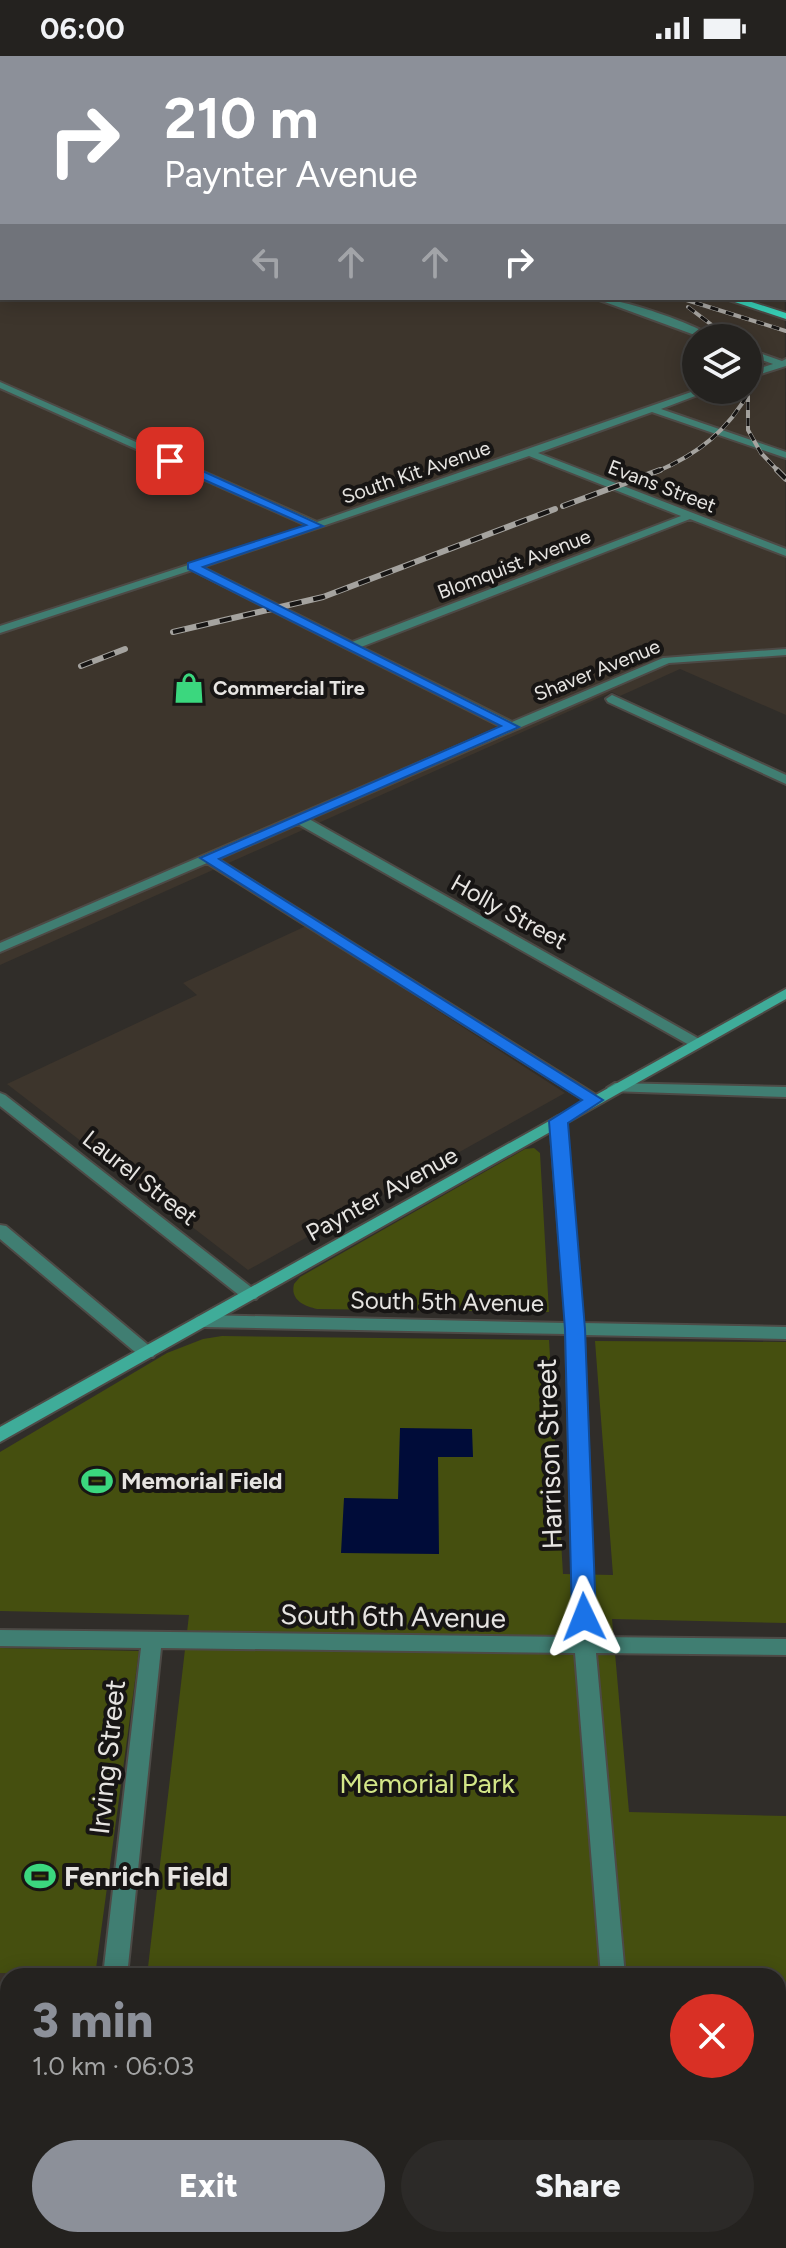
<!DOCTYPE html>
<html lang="en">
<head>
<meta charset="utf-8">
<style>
	body { margin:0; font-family:Figtree,sans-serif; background:#2c2a28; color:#f1f3f6; height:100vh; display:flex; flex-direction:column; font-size:30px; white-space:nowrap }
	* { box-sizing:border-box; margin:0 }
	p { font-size:26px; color:#a3a4a4 }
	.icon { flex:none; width:44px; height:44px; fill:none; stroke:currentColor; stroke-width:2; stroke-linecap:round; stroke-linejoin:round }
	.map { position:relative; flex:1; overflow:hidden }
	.details { position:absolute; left:0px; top:1912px; width:786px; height:280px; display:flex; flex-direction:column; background:#24221f; border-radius:24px 24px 0 0; box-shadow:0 4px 20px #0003,0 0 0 2px #413f3d }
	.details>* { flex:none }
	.hud { position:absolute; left:0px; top:0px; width:786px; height:244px; box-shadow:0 4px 20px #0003,0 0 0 2px #413f3d; background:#8c9099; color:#fff; overflow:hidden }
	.controls { position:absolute; left:682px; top:268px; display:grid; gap:16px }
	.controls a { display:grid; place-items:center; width:80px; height:80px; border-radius:50%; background:#24221f; box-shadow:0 4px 20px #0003,0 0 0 2px #413f3d; font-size:40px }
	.pin { position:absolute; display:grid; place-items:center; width:68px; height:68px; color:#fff; margin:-34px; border-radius:16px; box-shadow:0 4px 12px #0006 }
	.me { position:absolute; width:88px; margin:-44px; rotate:358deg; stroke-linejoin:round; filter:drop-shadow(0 0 6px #0008) }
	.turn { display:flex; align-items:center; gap:28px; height:168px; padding:0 32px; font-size:36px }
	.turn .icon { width:104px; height:104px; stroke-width:2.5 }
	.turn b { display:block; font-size:56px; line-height:68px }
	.lanes { display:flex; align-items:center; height:76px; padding:0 32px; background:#0003; justify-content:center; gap:40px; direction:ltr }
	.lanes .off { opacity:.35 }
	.round { display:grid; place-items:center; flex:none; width:84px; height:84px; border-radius:42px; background:#2c2a28 }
	.head { display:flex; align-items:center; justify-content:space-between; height:136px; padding:0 32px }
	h1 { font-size:48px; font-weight:800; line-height:60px; color:#8c9099 }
	.primary-button { display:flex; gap:16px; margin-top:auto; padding:16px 32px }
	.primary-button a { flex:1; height:92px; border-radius:48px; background:#8c9099; color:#fff; font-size:32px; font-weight:800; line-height:92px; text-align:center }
	.primary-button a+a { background:#2c2a28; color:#f1f3f6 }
	.status { display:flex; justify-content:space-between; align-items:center; height:56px; padding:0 40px; background:#24221f; direction:ltr }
	.status svg { height:22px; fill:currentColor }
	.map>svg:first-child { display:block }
</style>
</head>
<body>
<div class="status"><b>06:00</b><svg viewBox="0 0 49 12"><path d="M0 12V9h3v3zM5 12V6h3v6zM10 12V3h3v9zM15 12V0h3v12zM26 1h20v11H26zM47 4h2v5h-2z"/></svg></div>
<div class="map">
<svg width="786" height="2192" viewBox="0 0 786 2192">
	<rect width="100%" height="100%" fill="#302d29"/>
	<path fill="#3d352c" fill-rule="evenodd" d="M0,0H579L587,2H2V13Z
		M784,7L786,659L680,613L620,640L612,636L0,909V58L2,242H784ZM696,282H748V334H696Z
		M306,870L565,1037L248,1214L7,1028L197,939L183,927Z
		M0,1917L95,1920H8V2184H60L59,2192H0Z"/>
	<path fill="#454f0f" d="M534,1092L540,1097L549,1256L317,1253C304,1250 290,1244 294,1228L300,1221L525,1093Z
		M222,1280L549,1284L563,1518L613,1519L595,1285L786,1286V1567L612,1563L629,1756L786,1760V2192H116L117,2184H778V1920H147L189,1559L0,1555V1396L167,1297L203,1283Z
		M0,1592L139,1595L95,1920L0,1917Z"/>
	<path fill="#000c39" d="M400,1372L472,1373L473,1401H438L439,1498L341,1497L344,1442L398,1443Z"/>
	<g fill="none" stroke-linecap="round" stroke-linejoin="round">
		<path fill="#000c39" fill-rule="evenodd" d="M599,0H614L616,2H601Z
			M784,40L786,41V47L784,46Z"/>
		<defs>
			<path id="street" d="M784,49H786V53H784Z
				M0,92H2V97H0Z
				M784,149H786L784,154Z
				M594,242C621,242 693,267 715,282H703Z
				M748,293L782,305L786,303V310L748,322V316L773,308L748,299Z
				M0,326L317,466L697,334H711L661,353L786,396V402L652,356L538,397L786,493V500L690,463L361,591L512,666L663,602L786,593V599L669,607L309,763L701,984L704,987L701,990H691L298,768L218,803L599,1041L602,1044L599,1047H589L207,807L0,896V887L502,671L192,514L0,577V570L308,470L0,332ZM529,400L681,460L352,586L202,511Z
				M612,639L786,719V728L608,646L606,643Z
				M615,1027L786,1031V1041L610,1035L607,1032Z
				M0,1037L5,1039L256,1235L259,1239L256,1243H244L0,1050Z
				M558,1060L566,1065L583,1267L786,1271V1283L584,1279L595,1581L786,1583V1599L596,1597L625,1920H601L575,1597L161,1592L127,1920H103L141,1592L0,1590V1574L574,1581L566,1278L203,1271L197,1269L194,1265L197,1261L203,1259L566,1267L550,1065Z
				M0,1169L6,1170L153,1293L156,1297L153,1301H141L0,1183Z
				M778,2107L786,2110V2139L778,2136Z
				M75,2184H101L100,2192H74Z"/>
			<path id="secondary" d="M2,52V56L0,57V53Z
				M786,933V943L0,1386V1371Z"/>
			<path id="primary" d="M0,15H2V20H0Z
				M723,242H739L786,257V263Z"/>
		</defs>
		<use href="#street" stroke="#4d4a46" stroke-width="4"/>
		<use href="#secondary" stroke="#4d4a46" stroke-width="4"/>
		<use href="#primary" stroke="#4d4a46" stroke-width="4"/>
		<use href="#street" fill="#407e72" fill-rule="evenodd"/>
		<use href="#secondary" fill="#3fac99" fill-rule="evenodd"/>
		<use href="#primary" fill="#37cfb6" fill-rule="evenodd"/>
		<defs>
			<path id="rail-far1" d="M680,242L786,275
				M688,251L729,282
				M748,314V374L761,397L779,416
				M656,416C698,398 728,375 750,334"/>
			<path id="rail" d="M777,414L786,423
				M563,450L660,414
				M173,576L323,541L555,453
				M81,610L125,593"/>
		</defs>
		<use href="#rail-far1" stroke="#a5a39f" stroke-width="4"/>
		<use href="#rail" stroke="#a5a39f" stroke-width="6"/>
		<use href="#rail-far1" stroke="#171514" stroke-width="3" stroke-dasharray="8" stroke-linecap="butt"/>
		<use href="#rail" stroke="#171514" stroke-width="4" stroke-dasharray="12" stroke-linecap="butt"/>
	</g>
	<path fill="#1a73e8" stroke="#114b97" stroke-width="2" d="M166,402H174L323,470L203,511L519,671L219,803L603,1044L568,1067L585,1273L596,1561L592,1567L584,1570L576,1567L572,1561L565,1273L549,1065L582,1044L200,802L501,670L188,513V507L306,469L166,407Z"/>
	<defs>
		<symbol id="shop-bare" viewBox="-9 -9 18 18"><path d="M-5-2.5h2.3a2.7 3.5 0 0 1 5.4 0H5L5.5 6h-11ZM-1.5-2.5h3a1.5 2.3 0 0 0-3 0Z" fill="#3bd77e" stroke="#171514" stroke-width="2.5" paint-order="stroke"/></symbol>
		<symbol id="stadium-bare" viewBox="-9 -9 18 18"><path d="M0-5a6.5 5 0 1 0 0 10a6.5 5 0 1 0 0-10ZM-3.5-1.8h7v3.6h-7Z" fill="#3bd77e" stroke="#171514" stroke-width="2.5" paint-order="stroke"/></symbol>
	</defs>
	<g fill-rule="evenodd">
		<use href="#shop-bare" x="167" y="610" width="44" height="44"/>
		<use href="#stadium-bare" x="75" y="1403" width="44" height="44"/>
		<use href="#stadium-bare" x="18" y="1798" width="44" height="44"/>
	</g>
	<g text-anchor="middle" stroke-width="8" stroke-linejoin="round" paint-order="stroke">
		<g font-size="20" fill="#e6e4e1" stroke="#171514">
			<text transform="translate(416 416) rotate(-19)" y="7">South Kit Avenue</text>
			<text transform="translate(662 430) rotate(21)" y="7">Evans Street</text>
			<text transform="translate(514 508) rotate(-21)" y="7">Blomquist Avenue</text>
			<text transform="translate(597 614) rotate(-22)" y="7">Shaver Avenue</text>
		</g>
		<g font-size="20" font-weight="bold" fill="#e6e4e1" stroke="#171514" text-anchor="start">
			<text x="213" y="639">Commercial Tire</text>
		</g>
		<g font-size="24" fill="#e6e4e1" stroke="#171514">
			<text transform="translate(509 856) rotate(29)" y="8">Holly Street</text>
			<text transform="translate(140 1122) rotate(38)" y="8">Laurel Street</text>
			<text transform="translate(382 1138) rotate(-29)" y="8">Paynter Avenue</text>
			<text transform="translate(447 1246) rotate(1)" y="8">South 5th Avenue</text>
		</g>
		<g font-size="24" font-weight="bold" fill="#e6e4e1" stroke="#171514" text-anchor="start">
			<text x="121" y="1433">Memorial Field</text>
		</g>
		<g font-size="28" fill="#e6e4e1" stroke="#171514">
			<text transform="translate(549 1398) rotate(-92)" y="10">Harrison Street</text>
			<text transform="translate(393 1560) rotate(1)" y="10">South 6th Avenue</text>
			<text transform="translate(107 1701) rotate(-84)" y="10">Irving Street</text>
		</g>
		<g font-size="28" fill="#d3e688" stroke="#171514">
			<text x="427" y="1737">Memorial Park</text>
		</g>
		<g font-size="28" font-weight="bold" fill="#e6e4e1" stroke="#171514" text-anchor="start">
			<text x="64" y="1830">Fenrich Field</text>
		</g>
	</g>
</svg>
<div class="controls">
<a><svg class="icon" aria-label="layers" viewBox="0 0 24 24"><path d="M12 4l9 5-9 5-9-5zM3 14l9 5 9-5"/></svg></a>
</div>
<div class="pin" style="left:170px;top:405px;background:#d93025"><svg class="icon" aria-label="arrive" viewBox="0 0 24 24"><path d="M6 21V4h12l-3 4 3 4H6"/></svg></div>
<svg class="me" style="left:584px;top:1561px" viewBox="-20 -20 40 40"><path d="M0-17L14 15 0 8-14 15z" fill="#1a73e8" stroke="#fff" stroke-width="4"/></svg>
<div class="hud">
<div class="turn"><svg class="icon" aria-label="right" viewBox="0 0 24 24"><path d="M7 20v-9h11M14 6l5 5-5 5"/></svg><div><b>210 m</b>Paynter Avenue</div></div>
<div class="lanes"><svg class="icon off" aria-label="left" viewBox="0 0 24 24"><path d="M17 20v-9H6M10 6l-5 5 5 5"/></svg><svg class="icon off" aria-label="ahead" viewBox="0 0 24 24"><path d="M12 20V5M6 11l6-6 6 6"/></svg><svg class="icon off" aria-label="ahead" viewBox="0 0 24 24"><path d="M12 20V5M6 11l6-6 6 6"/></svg><svg class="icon" aria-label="right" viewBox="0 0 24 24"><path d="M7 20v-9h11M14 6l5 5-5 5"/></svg></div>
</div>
<section class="details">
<div class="head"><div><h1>3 min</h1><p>1.0 km · 06:03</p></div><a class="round" style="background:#d93025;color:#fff"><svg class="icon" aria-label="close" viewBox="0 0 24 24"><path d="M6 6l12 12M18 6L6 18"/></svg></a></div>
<div class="primary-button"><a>Exit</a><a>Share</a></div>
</section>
</div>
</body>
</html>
